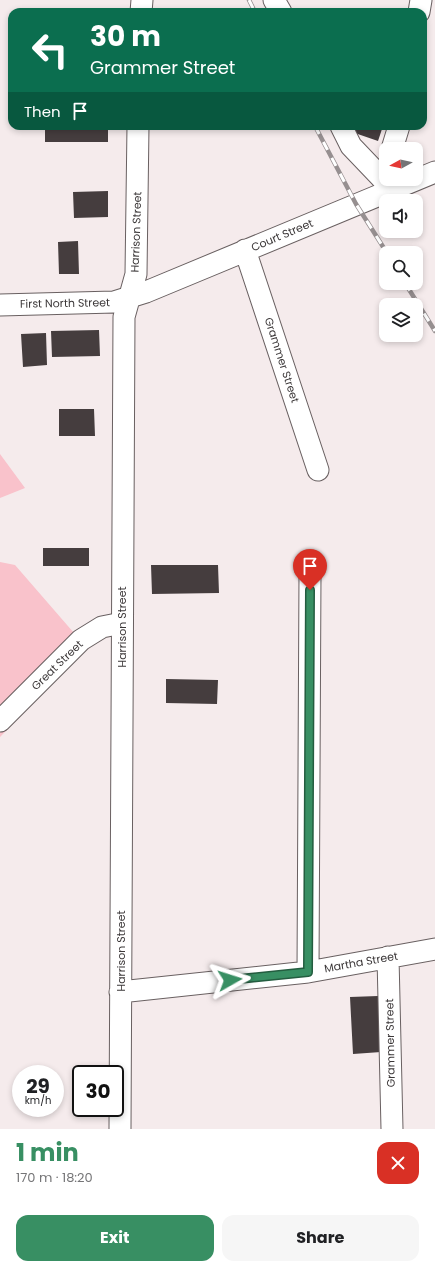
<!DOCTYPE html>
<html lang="en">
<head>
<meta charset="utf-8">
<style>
	body { margin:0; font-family:Poppins,sans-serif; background:#f6f6f6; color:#202124; height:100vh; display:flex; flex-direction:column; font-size:15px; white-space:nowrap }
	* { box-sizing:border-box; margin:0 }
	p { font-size:13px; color:#757577 }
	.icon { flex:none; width:22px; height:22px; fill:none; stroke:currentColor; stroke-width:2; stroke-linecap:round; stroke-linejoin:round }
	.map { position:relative; height:1129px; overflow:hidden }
	.side { display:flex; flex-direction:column; background:#fff; flex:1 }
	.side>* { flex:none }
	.hud { position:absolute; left:8px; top:8px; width:419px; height:122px; border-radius:12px; box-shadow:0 2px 6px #0003; background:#0b6e4f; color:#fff; overflow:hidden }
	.needle { width:26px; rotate:262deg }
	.controls { position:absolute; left:379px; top:142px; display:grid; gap:8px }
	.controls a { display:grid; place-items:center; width:44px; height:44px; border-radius:8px; background:#fff; box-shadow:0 2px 6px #0003; font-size:20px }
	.speed { position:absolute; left:12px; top:1065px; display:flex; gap:8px; font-size:20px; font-weight:700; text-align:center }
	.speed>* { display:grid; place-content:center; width:52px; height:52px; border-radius:50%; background:#fff; box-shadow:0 2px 6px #0003; line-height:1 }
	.speed small { font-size:10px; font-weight:400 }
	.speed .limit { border:2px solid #111; border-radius:6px; background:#fff; color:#111 }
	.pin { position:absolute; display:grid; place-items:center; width:34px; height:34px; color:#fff; margin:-41px -17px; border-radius:50% 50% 50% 0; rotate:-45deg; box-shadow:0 0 4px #0007 }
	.pin .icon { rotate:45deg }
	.me { position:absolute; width:44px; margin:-22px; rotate:84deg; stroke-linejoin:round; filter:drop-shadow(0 0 3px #0008) }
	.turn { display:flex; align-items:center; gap:14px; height:84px; padding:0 16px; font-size:18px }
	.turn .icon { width:52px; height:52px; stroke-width:2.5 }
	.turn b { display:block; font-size:28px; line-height:34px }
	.then { display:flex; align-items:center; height:38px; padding:0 16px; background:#0003; gap:8px; font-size:15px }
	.round { display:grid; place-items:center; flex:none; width:42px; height:42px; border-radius:12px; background:#f6f6f6 }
	.head { display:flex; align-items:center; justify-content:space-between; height:68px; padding:0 16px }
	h1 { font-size:24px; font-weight:700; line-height:30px; color:#388f63 }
	.action { display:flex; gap:8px; margin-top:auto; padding:8px 16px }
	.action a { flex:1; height:46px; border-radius:12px; background:#388f63; color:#fff; font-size:16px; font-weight:700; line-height:46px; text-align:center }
	.action a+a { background:#f6f6f6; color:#202124 }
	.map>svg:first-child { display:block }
</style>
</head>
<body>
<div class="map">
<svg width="435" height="1129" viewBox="0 0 435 1129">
	<rect width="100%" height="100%" fill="#f5ebec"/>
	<path fill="#f9c2cb" d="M0,454L25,488L0,498Z
		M0,562L15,565L87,648L0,737Z"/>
	<path fill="#453d3e" d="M45,126H108V142H45Z
		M351,126H383L378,141L349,131Z
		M108,191V217L74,218L73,192Z
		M78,241L79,274H59L58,242Z
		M99,330L100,356L52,357L51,331Z
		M46,333L47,365L23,367L21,334Z
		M59,409H94L95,436H59Z
		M43,548H89V566H43Z
		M151,565H218L219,593L152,594Z
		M166,679L218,680L217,704L166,703Z
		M378,996L381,1052L353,1054L350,997Z"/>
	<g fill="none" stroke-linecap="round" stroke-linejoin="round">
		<defs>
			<path id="minor" d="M274,0L281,12
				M141,12L142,0
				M419,12L421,0
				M341,126L351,146L393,190
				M392,149L399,126
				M245,250L318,470
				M0,305L114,302L146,292L435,172
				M0,721L81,640L102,627L122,623
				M388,957L392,1129
				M308,972L310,574
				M120,992L308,972L435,949
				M120,1129L124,317L136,274L138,126"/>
		</defs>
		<use href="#minor" stroke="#696061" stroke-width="23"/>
		<use href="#minor" stroke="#fff" stroke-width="21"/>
		<defs>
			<path id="rail" d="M249,0L255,12
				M315,126L356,204L387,253
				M405,283L435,331"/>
		</defs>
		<use href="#rail" stroke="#968f90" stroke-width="4.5"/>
		<use href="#rail" stroke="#fff" stroke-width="3" stroke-dasharray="9" stroke-linecap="butt"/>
	</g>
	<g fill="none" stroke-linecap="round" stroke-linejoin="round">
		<defs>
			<path id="route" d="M230,980L308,972L310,590"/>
		</defs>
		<use href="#route" stroke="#245d40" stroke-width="10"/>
		<use href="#route" stroke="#388f63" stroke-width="7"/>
	</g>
	<g text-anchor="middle" stroke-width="4" stroke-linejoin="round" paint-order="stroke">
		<g font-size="11" fill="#3b3738" stroke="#fff">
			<text transform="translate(136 232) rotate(-88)" y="4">Harrison Street</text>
			<text transform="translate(282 235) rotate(-23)" y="4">Court Street</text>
			<text transform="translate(65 303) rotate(-1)" y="4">First North Street</text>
			<text transform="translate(282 360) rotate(72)" y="4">Grammer Street</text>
			<text transform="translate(122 627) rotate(-90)" y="4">Harrison Street</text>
			<text transform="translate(57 665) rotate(-44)" y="4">Great Street</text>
			<text transform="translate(121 951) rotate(-90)" y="4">Harrison Street</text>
			<text transform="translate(361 962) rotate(-10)" y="4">Martha Street</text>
			<text transform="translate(390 1043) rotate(-91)" y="4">Grammer Street</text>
		</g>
	</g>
</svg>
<div class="controls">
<a><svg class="needle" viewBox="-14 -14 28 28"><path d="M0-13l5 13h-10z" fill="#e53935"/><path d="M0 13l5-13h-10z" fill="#757577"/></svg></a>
<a><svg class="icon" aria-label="sound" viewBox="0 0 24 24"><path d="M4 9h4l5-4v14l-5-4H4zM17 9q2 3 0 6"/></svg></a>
<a><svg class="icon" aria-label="search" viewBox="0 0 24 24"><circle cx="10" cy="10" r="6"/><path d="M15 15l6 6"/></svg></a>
<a><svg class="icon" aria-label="layers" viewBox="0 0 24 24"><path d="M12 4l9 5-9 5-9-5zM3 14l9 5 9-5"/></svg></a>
</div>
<div class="speed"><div>29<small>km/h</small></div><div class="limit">30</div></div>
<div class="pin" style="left:310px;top:590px;background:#d93025"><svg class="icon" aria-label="arrive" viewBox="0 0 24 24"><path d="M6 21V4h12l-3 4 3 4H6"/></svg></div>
<svg class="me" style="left:230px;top:980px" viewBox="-20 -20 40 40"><path d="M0-17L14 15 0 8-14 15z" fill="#388f63" stroke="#fff" stroke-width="4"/></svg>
<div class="hud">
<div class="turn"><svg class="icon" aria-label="left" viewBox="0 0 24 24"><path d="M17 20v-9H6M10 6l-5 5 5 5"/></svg><div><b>30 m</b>Grammer Street</div></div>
<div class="then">Then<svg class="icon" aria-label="arrive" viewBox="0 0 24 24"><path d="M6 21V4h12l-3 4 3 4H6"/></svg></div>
</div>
</div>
<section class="side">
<div class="head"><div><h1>1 min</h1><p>170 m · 18:20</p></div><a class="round" style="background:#d93025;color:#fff"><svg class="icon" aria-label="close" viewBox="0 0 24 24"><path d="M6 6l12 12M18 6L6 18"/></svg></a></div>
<div class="action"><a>Exit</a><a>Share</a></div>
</section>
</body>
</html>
